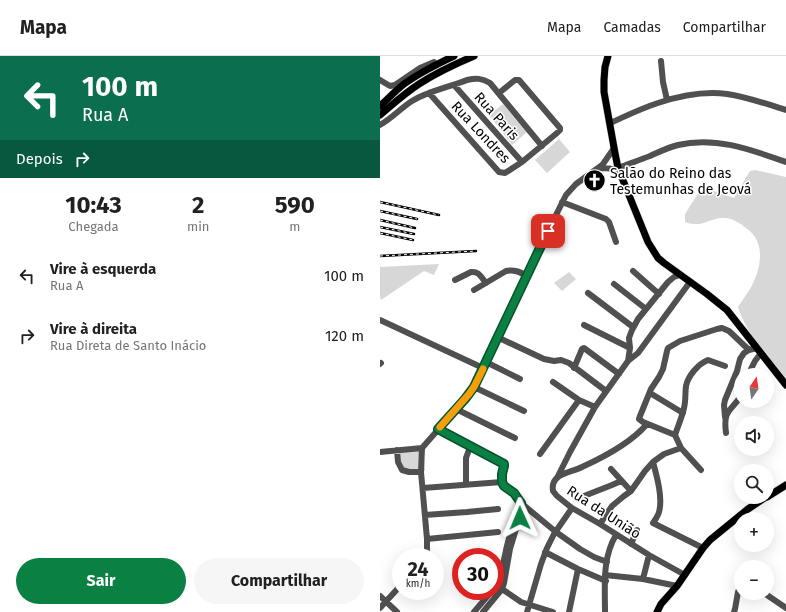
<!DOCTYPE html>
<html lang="pt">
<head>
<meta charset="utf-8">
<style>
	body { margin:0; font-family:"Fira Sans",sans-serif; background:#f6f6f6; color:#202124; height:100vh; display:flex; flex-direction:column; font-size:15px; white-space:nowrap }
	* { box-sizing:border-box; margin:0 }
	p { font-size:13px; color:#757577 }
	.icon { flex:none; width:22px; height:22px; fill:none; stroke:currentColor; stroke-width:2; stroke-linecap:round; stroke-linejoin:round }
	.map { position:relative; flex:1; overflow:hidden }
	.sheet { display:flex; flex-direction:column; background:#fff; width:380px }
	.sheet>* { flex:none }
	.guide { background:#0b6e4f; color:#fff; overflow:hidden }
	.needle { width:26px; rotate:13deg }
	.fabs { position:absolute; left:354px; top:312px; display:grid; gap:8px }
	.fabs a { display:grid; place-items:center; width:40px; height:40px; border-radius:50%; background:#fff; box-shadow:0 4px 16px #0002; font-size:20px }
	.speed { position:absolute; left:12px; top:492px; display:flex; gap:8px; font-size:20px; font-weight:700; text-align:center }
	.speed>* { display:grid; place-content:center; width:52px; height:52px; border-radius:50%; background:#fff; box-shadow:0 4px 16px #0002; line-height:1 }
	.speed small { font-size:10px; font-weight:400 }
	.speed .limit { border:6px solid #d22; background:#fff; color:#111 }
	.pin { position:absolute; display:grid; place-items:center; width:34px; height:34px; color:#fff; margin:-17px; border-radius:8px; box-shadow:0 2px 6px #0006 }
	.me { position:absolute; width:44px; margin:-22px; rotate:359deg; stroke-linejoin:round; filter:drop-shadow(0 0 3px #0008) }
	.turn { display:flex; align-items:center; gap:14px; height:84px; padding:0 16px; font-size:18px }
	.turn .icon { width:52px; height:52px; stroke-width:2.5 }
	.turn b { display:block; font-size:28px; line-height:34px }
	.then { display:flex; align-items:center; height:38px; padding:0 16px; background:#0003; gap:8px; font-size:15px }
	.eta { display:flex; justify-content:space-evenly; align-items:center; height:68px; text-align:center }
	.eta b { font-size:24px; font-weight:700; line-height:28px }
	.action { display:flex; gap:8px; margin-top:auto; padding:8px 16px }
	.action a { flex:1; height:46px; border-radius:24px; background:#0b8043; color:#fff; font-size:16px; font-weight:700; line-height:46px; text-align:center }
	.action a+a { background:#f6f6f6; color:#202124 }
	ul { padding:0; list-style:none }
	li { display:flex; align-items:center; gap:12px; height:60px; padding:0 16px }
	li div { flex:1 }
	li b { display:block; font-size:15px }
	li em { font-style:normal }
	header { display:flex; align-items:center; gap:24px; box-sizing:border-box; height:56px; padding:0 20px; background:#fff; border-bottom:1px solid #e0e0e0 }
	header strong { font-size:19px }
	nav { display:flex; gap:22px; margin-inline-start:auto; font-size:14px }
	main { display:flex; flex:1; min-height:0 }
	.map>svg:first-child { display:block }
</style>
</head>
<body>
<header>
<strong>Mapa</strong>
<nav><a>Mapa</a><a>Camadas</a><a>Compartilhar</a></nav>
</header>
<main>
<section class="sheet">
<div class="guide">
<div class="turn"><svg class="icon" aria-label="left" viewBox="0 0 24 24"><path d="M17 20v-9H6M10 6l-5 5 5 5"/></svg><div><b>100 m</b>Rua A</div></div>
<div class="then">Depois<svg class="icon" aria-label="right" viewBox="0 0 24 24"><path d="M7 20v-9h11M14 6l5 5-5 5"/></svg></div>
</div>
<div class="eta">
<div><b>10:43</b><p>Chegada</p></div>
<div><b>2</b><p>min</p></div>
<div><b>590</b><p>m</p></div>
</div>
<ul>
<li><svg class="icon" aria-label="left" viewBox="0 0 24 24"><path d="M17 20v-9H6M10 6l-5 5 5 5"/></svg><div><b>Vire à esquerda</b><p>Rua A</p></div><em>100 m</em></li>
<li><svg class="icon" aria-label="right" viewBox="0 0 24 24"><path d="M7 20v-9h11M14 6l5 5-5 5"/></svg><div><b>Vire à direita</b><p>Rua Direta de Santo Inácio</p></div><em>120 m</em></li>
</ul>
<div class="action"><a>Sair</a><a>Compartilhar</a></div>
</section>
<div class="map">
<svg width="406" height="556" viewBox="0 0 406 556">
	<rect width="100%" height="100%" fill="#fff"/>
	<path fill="#d7d7d7" d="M123,48L147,76L132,89L109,59Z
		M179,83L190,96L167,117L155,104Z
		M375,114L406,121V324C388,302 367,279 358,251C362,245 366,239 370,233C381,214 387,186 366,172C360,167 352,162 344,162C334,161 324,169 314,168C311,168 308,167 305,166V158L319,136L331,134L354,142L370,115Z
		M59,208L54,219L44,215L1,244L0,241V211Z
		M189,216L196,223L182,235L174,227Z
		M43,393L45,415H29L22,413L18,394Z"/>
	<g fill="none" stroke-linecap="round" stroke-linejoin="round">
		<defs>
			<path id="major" d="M228,0L225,11L224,24V36L235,97L238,112L268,186L278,202L284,207L327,238L347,254L406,329
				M0,50C8,43 15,35 24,28C39,17 57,8 74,0
				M0,59C13,48 25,37 39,28C56,17 75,8 94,0
				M387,441L406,429
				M277,556L281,548L297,530L323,492L330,484L368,453L386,441"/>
		</defs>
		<use href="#major" stroke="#dbdbdb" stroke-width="8"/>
		<path stroke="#505050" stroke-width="6" d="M281,5L283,26L287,44
			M0,24L10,30L15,29L40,12L54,6
			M74,29L142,106
			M49,37L119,116L125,117L142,106L177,77L180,74V72L139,24H135L119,37
			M230,67C246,60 262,52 278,47C299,40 325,35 347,38C367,41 387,48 406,54
			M0,69C12,62 21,52 32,45C48,35 70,31 87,24C96,22 102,22 110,27L162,90
			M218,112C226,112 233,112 240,116
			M238,112C249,108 259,104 270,100C279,96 289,91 298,89C335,80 372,94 406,106
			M182,146L226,163L229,166L236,186
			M253,215L279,238
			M75,224L91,216C99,215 101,221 106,227
			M234,228L266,253
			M94,234L126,215C134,213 140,216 147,220
			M208,237L253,271
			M0,264L103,312
			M204,269L250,292
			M117,281L164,303L174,305L181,304L189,307L226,335
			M248,305L258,297L310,226
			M106,306L140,323
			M0,308L1,307
			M194,312L202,293L204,292L239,318
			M368,319L375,305L381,297
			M173,326L199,344L215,351
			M94,331L144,355
			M270,337L303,357
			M76,353L135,382
			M345,361L344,349L345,344L357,315L360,303L364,297L369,294L377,292
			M267,368C251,387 224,401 202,411C194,415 185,416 178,421C174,424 172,429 173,435L177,440L192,452L220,468L269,499L305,519
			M58,373L124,408C125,414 121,420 122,426
			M346,377C343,354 350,356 361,340
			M295,379C298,370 302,361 304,352C306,344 305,337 306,330C308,320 318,308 328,304L345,310
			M17,394L18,406L22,414L29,416H41
			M0,396L42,392
			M160,398L199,344
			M273,406C277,421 283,442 279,456C278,460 275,464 273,467L323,492
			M231,413L251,435
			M321,414L301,392L295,379L263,366L259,363L260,360L271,333L279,321L283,313L287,295L288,292L300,285L337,273L342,272L349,275L369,294
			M177,422L190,396L215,351L248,305L250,292L249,282L252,274L258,263L288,226L294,221L300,219
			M122,426L124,430L134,437L141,447L176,476L200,493L214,501L227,506
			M86,428V402L90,391
			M43,432L122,426
			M204,440L232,429L241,425
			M45,459L87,456L118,453
			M220,468L232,450L244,440L251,435L265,415L273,406L284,398L301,392
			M47,483L118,476
			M251,488L257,474
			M165,496L198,513L226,525
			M45,501L47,496V483L41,416L42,392L85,343L94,331L154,203L186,139L196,128L218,112L223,108L232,95L234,91
			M225,519L263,523L297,530
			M263,523L269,499
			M115,532C122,522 122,510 125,499C128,483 133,468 138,453
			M122,533L141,546L173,556
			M384,537L406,552
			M0,540L17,556
			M0,552L21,529
			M94,556L105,543L112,535
			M103,556L122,533L124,527L130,493L140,460V458L138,455
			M147,556L161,508L167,492L174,478L192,452
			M189,556L198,513
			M225,556C225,530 222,502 236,479
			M354,556L355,553L358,536L361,529"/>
		<use href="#major" stroke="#000" stroke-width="7"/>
		<defs>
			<path id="rail" d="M0,146L59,159
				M0,155L37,163
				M0,164L35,172
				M0,171L34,178
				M0,177L33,184
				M0,200L96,195"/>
		</defs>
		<use href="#rail" stroke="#000" stroke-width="2.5"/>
		<use href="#rail" stroke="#fff" stroke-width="1" stroke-dasharray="3" stroke-linecap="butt"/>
	</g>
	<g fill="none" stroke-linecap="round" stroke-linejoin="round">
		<defs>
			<path id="route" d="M140,462V458L138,456L141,447L134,437L124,430L122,426V418L124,410V408L58,373L85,343L94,331L168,175"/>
		</defs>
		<use href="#route" stroke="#07532c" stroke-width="10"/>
		<use href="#route" stroke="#0b8043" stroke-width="7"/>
		<path stroke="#f59e0b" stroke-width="7" d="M60,371L89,338L94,331L103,313"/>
	</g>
	<defs>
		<symbol id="church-disc" viewBox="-11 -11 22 22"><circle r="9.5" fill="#000" stroke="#fff"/><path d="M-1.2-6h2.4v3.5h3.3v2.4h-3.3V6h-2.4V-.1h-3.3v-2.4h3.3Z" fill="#fff"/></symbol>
	</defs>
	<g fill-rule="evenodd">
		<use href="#church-disc" x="202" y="112" width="25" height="25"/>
	</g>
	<g text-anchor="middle" stroke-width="3" stroke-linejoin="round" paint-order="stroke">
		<g font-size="14" fill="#000" stroke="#fff">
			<text transform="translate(117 60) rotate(48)" y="5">Rua Paris</text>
			<text transform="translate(101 76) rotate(47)" y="5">Rua Londres</text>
			<text transform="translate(224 456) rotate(33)" y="5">Rua da União</text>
		</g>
		<g font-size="14" fill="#000" stroke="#fff" text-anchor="start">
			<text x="230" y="122">Salão do Reino das<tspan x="230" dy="16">Testemunhas de Jeová</tspan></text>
		</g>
	</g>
</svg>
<div class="fabs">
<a><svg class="needle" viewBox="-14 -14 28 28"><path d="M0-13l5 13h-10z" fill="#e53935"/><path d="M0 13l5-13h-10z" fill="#757577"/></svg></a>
<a><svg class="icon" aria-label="sound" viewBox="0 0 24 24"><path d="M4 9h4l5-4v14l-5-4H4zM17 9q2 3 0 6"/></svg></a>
<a><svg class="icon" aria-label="search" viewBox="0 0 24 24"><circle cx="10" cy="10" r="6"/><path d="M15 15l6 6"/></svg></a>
<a>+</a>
<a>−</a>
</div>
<div class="speed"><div>24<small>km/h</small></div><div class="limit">30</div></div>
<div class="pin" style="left:168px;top:175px;background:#d93025"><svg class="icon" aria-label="arrive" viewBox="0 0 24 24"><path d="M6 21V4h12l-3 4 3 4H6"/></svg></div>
<svg class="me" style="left:140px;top:462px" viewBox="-20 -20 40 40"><path d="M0-17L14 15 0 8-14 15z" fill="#0b8043" stroke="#fff" stroke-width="4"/></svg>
</div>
</main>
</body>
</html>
